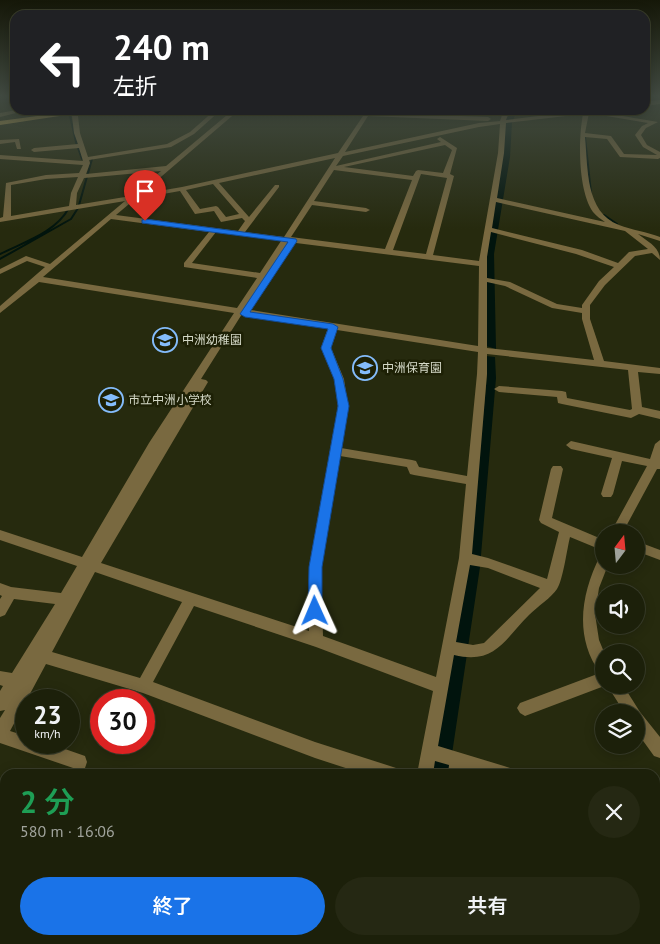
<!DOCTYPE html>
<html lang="ja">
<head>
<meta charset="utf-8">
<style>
	body { margin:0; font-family:"PT Sans","Noto Sans JP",sans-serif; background:#252813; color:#f1f3f6; height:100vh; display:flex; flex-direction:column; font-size:19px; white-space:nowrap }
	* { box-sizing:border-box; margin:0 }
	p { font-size:16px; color:#a0a39c }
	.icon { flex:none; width:28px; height:28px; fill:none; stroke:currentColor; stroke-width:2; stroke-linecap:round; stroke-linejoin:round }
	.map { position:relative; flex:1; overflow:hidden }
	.drawer { position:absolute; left:0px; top:769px; width:660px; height:176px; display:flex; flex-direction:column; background:#1c200a; border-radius:15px 15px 0 0; box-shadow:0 2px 12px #0003,0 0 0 1px #3a3e2b }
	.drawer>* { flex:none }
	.banner { position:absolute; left:10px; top:10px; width:640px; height:105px; border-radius:15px; box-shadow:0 2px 12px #0003,0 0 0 1px #3a3e2b; background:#202124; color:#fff; overflow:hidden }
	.needle { width:32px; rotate:16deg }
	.fabs { position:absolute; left:595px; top:524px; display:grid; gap:10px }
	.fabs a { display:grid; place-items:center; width:50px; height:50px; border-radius:50%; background:#1c200a; box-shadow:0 2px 12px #0003,0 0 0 1px #3a3e2b; font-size:25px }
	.speed { position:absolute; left:15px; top:689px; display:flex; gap:10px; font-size:25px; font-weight:700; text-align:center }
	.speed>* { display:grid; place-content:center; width:65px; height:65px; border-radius:50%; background:#1c200a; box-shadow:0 2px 12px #0003,0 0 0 1px #3a3e2b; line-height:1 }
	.speed small { font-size:12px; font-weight:400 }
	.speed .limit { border:8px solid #d22; background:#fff; color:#111 }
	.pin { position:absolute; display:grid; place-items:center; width:42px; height:42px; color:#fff; margin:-51px -21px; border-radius:50% 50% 50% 0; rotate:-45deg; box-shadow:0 0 5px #0007 }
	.pin .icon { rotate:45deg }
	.me { position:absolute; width:55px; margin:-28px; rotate:359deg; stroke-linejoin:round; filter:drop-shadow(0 0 4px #0008) }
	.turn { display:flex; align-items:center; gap:18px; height:105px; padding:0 20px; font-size:22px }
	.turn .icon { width:65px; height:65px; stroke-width:2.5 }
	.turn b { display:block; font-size:35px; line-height:42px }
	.round { display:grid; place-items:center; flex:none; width:52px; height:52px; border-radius:26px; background:#252813 }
	.overview { display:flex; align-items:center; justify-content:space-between; height:85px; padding:0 20px }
	h1 { font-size:30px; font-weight:600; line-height:38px; color:#1e9e55 }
	.cta { display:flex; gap:10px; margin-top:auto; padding:10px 20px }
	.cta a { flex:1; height:58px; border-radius:30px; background:#1a73e8; color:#fff; font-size:20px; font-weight:600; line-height:58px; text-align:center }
	.cta a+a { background:#252813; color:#f1f3f6 }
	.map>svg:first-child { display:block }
</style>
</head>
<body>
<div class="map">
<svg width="660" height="944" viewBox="0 0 660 944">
	<rect width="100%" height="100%" fill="#262a0e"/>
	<path fill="#01140d" d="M510,110H517L512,123L510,157L494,254L496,349L486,346V260L506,119Z
		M486,356L495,357L496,378L480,567L449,774H432L469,565L487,375Z"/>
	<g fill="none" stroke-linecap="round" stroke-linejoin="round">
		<path stroke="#01140d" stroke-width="2" d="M70,116L77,146
			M585,137L591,193
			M78,148L82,159
			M79,205L92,159
			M604,215L617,224
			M0,254C24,242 55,233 69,208
			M0,259L71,219L78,208"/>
		<path fill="#796940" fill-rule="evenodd" d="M660,100V104L645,106V102Z
			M17,110H28L0,117V113Z
			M78,110H84L78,116L80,133L88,157L167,144L190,132L215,110H221L194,134L171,147L89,160L90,163L86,174L166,166L233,110H239L141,194L182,187L338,153L363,116L248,112L245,110H292L488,117L491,119L488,121L368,116L345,152L479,123L500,121L504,110H510L506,120L587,110H603L599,112L658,122L646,128L641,135L647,145L660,152V158L658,159L620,157L607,139L585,137C588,168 585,212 619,225C632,230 647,232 660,237V241L638,234C648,242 660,247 660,260L652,253L635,256L605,285L590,305V319L604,361L660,368V374L638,372L642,407L660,411V419L639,414L631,418L562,404L558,403L557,397L499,392L494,389L499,386L562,391L566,392L567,398L630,410L632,409L628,370L487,354V374L472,554L488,558L547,579L559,532L541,523L539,520L551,469L553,466H561L563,469L552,518L604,540V551L570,537C567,549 563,580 557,589C552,597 537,607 529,615C504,640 495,665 454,655L438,746L504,766L510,768L512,774H478L465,770L464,774H448L449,765L435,761L433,774H417L433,691L316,647L194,606L153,682L315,742L390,766L396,768L398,774H364L315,758L143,693L46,664L10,731L26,736V742H45L85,756L87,762L85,768L79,770L0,743V718L5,710L0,711V691L3,686L0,685V671L12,673L55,604L14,599L5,615L0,617V599L2,596L0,595V583L11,587L61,593L77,566L0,540V530L82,557L149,443L234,313L39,282L0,313V306L45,267L27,261L0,274V269L26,256L50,264L125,201L0,222V218L3,217L6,183L46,175L79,173L83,165L0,159V155L83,161L79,148L34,152L31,150L34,148L78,144L74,133L72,116ZM589,113L648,123L642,126L635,135L643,147L657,155L624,154L611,136L585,133ZM583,114C578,140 578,190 593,212C596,216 601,219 605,222L497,198L504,153L506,123ZM500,124L498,153L479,261L433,255L454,176L450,174L457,148L440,137L437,139L441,142L336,166L343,156L479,127ZM445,145L452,150L443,173L418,170L416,171L413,176L344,167ZM335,158L284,237L245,232L279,187V185H275L249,217L219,183ZM334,170L412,180L385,249L291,237L312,205L366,212L370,210L366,208L314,201ZM161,171L131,196L76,205L77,193L84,178ZM421,174L447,178L426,254L393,250ZM78,177L71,193L69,206L11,216V185L46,179ZM213,184L239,214L226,217L218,207L216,206L200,209L186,190ZM180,191L195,214L214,211L221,222L242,218L245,221L238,231L116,215L135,199ZM496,202L625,231L648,249L629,252L618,263L582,250L492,228ZM111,219L209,232L184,263V267L257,278L237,308L43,277ZM216,232L281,241L260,273L192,263ZM491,232L576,254L614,267L599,281L582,305V308L557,304L510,282L487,278V257ZM288,242L479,266L478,346L245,309ZM487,282L505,286L552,308L582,313V319L594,360L487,348ZM242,314L328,328L321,348L334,379L338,406L309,567V631L101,563L208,382L206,380L201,379ZM337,330L478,352L477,374L467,476L419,467L416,461L412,460L341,448L348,406L344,379L331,348ZM340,456L407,467L410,474L414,475L466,484L459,558L436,677L323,636L321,567ZM470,565L488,568L540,588L484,643L473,645L456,642ZM95,572L182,602L140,678L52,652Z
			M19,139L21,149H17L15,142L0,144V140Z
			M660,440V469H657L623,532H611L647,466L622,461L613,494L611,497H603L601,494L612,458L571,449L566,445L571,441L650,459L655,444Z
			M636,541L660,550V560L636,551Z
			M604,555V565H608L599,588L595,614L599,640L604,652V685H623L640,712L660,737V758L654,756L636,731V712H624L607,685L525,716L520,713L517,708L520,703L600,673C574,637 581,594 600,556Z
			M655,815L660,816V832L655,831Z
			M0,849L5,850V868L0,867Z
			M655,926L660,927V944H654L648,940H655Z
			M25,940H43L42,944H24Z
			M379,940H397L396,944H378Z"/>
		<path fill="#cdab4f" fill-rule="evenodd" d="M82,110H99L0,125V121Z"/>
	</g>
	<linearGradient id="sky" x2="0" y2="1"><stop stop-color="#151708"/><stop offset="0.42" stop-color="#414a41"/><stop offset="1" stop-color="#414a41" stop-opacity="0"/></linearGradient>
	<rect width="660" height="229" fill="url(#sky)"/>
	<path fill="#1a73e8" stroke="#114b97" d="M145,219L296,239L297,241L250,312L333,324L338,327L331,348L343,379L349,406L322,567V611L320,616L315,617L310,616L308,611L309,567L338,406L334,379L321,348L328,329L245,317L240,314L288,242L142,223V220Z"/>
	<defs>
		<symbol id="school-ring" viewBox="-11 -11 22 22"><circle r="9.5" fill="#1d2005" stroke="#84bcfb" stroke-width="1.5"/><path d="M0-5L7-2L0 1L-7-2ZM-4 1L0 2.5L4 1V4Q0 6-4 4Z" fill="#84bcfb"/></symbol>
	</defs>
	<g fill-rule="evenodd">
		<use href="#school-ring" x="151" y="326" width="28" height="28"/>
		<use href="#school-ring" x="351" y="354" width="28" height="28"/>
		<use href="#school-ring" x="97" y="386" width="28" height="28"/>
	</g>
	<g text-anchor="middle" stroke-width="5" stroke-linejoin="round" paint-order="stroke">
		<g font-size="12" fill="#d4d8c7" stroke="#1d2005" text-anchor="start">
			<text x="182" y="344">中洲幼稚園</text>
			<text x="382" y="372">中洲保育園</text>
			<text x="128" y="404">市立中洲小学校</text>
		</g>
	</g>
</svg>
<div class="fabs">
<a><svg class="needle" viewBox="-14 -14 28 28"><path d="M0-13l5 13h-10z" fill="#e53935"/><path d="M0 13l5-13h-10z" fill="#a0a39c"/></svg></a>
<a><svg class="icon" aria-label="sound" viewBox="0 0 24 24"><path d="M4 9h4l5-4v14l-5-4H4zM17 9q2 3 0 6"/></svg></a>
<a><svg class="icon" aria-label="search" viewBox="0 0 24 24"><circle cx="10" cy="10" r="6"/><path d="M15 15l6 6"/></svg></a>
<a><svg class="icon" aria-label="layers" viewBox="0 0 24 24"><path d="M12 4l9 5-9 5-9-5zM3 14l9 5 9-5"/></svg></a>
</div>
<div class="speed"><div>23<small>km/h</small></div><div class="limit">30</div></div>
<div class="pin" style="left:145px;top:221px;background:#d93025"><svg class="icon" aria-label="arrive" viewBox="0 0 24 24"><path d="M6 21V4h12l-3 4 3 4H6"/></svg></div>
<svg class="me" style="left:315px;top:611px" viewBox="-20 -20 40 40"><path d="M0-17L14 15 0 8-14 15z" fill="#1a73e8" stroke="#fff" stroke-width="4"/></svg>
<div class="banner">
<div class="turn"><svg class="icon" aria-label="left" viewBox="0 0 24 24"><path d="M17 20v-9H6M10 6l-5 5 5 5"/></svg><div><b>240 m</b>左折</div></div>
</div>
<section class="drawer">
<div class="overview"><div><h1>2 分</h1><p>580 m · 16:06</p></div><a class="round"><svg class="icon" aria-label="close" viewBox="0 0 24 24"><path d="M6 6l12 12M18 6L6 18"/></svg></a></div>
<div class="cta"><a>終了</a><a>共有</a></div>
</section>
</div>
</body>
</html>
